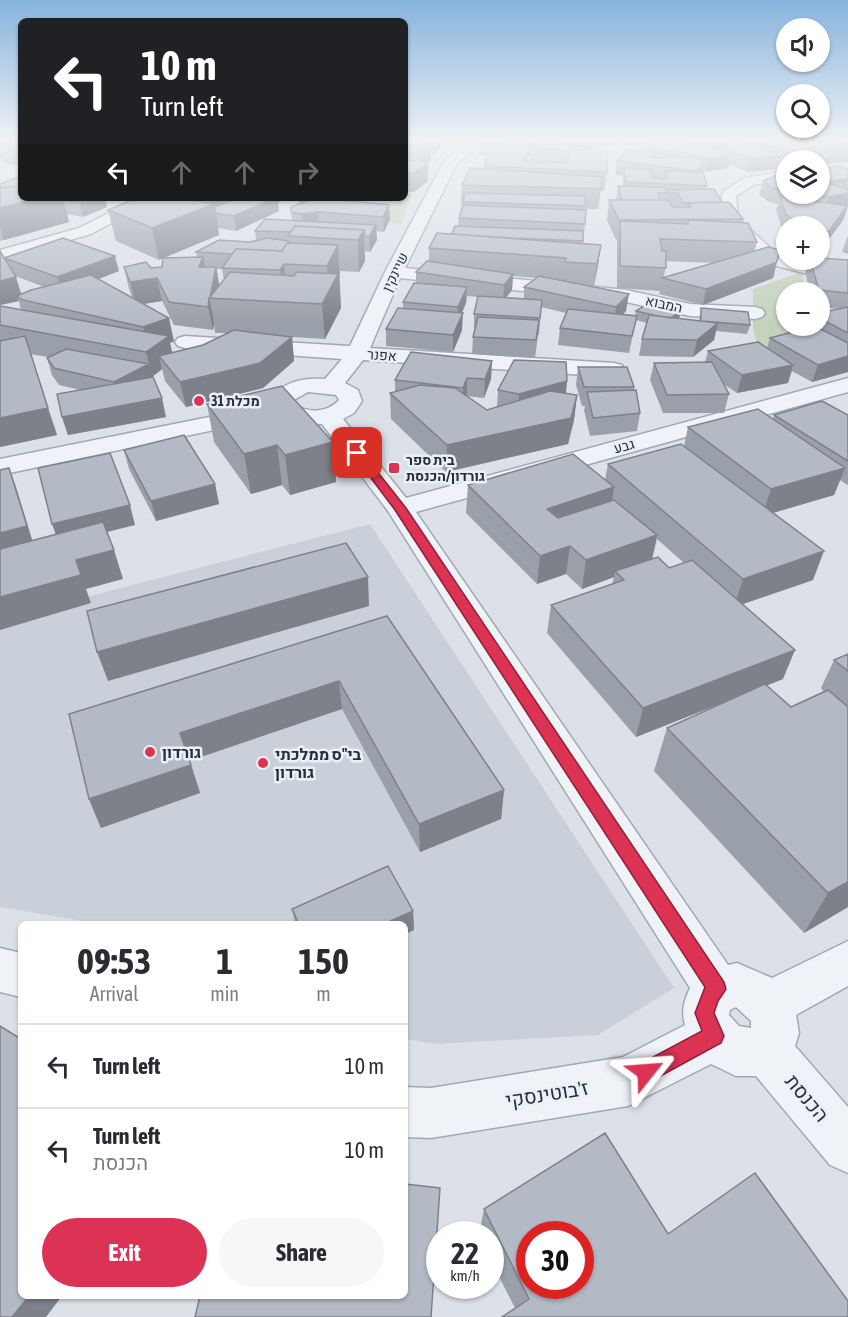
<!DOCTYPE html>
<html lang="en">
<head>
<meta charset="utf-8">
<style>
	body { margin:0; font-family:"Asap Condensed",Heebo,sans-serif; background:#f7f7f7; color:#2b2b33; height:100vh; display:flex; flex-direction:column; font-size:22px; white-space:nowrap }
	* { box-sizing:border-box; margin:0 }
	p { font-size:20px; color:#7c7c81 }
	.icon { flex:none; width:33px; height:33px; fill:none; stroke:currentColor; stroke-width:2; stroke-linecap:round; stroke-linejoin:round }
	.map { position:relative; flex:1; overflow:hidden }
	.drawer { position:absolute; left:18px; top:921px; width:390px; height:378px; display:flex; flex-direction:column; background:#fff; border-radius:9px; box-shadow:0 2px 4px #0004 }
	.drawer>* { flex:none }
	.banner { position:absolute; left:18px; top:18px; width:390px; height:183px; border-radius:9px; box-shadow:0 2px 4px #0004; background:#202124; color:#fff; overflow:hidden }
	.tools { position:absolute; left:776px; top:18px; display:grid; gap:12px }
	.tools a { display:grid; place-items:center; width:54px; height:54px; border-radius:50%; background:#fff; box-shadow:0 2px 4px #0004; font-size:30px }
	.speed { position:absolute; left:426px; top:1221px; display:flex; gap:12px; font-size:30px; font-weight:700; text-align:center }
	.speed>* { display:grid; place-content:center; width:78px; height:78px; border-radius:50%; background:#fff; box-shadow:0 2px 4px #0004; line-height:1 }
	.speed small { font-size:15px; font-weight:400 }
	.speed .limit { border:9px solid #d22; background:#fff; color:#111 }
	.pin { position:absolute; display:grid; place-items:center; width:51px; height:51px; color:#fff; margin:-26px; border-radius:12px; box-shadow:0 3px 9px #0006 }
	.me { position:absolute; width:66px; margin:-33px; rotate:62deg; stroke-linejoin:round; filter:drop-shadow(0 0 4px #0008) }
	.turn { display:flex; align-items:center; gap:21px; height:126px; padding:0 24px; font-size:27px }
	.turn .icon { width:78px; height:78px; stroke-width:2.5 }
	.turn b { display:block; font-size:42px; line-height:51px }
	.lanes { display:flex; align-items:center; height:57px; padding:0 24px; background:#0003; justify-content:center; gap:30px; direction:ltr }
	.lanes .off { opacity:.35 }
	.eta { display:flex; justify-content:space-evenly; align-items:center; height:102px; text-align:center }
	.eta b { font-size:36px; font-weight:700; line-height:42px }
	.cta { display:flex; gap:12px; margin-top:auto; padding:12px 24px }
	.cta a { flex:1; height:69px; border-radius:36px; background:#dc3253; color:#fff; font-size:24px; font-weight:700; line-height:69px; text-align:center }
	.cta a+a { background:#f7f7f7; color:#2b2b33 }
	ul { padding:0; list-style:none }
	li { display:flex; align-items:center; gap:18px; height:84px; padding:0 24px; border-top:2px solid #e1e1e2 }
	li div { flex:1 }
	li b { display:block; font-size:22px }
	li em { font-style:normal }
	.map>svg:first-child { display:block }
</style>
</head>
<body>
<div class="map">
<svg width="848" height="1317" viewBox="0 0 848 1317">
	<rect width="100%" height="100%" fill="#dce1e8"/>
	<path fill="#cad0da" d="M370,524L674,988L598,1035L435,1044L405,1039V924H101L0,907V619Z"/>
	<path fill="#c3d3bc" d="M413,192L401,224L298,214V204L357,198H405V193Z
		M802,272L806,292H786V326H807L808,337L759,353L753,327V289Z"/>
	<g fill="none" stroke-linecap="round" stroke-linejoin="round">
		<defs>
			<path id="minor" d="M472,140H492L481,145L457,163L405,268L626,290L690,304L755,307L762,309L765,313L762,317L755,319L690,316L626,302L400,278L370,348L614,363L622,365L625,370L622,375L614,377L363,360L345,383L358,390L362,401L354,413L343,419L406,498L848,378V392L416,512L728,965L737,963L772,978L848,941V986L796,1015L799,1033L795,1046L848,1107V1173L830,1165L756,1076H736L711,1064L628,1106L431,1138L405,1137V1087L431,1088L623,1057L685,1025C681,1011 684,1001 690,988L388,511L322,424C302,426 278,422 270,402C282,381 302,378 325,379L342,359L185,348L178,346L175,342L178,338L185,336L350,346L385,272L444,161ZM308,392L336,395L339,400C327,413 309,413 294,405V400ZM736,1007L751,1021V1028L739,1026L729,1015L730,1010Z
				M786,171V179L753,185L736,196L738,218L778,255C805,263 817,264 848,263V273L811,275L766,263L722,219V194L724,191L744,178Z
				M254,408L262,410L266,415L262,420L0,475V459Z
				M0,948L21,953V997L0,992Z"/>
			<path id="tertiary" d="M139,198H158L91,234L0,260V250L79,228Z"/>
		</defs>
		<use href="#minor" stroke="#a1a8b2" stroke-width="3"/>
		<use href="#tertiary" stroke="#a1a8b2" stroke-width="3"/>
		<use href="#minor" fill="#eff2f6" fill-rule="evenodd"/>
		<use href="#tertiary" fill="#eff2f6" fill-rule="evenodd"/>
	</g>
	<path fill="#9aa0a9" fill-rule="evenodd" d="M0,140H21V176L17,164L14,165L3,163L1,158H0Z
		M405,140H433V142V140H464L456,143L444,141V143L431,156V160L428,164V181L414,192H405Z
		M486,140H617L616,145L598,148L589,144L588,148H593V150L607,172L604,191H601L598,209H585V224L583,243L601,245L594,286H587L626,311L623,314L635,316L636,311L681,310L679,319L699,321L701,308L750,325L747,334L716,331L714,340L693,357L639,356L642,339L647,323L636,320L629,353L558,345L560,328L566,313L541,307L539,335H538L535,358L472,354L473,337L474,331V314L478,297L467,296L466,303L462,313V330L453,352L386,346V329L403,308V302L416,283V272L429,262V248L452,234L458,226L459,218L463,205L461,204L462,185L484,169V166L489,156L479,155L480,142ZM531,156L530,160L555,162L528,161V157ZM513,276L536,278L524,287V299L506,298L512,290Z
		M623,140H663V141L693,143L686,140H848V162L823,164L821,163L820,165L819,160H786V166L778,163L776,169L747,172L729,164L728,168L706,172L703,171L707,186L706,189L743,219L742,223L757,242L755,250H780L773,278L703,305L659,294L660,291L617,288V240H616L607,220L609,200H616L618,186H623V176L615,175L617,161L644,151L645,146L646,145H627ZM666,261L714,263L664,277Z
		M819,168L848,169V206L843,220L824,246H819V226H786V232L782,229L776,210L778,204L771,203L759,195L763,181L786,171V194H819Z
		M0,184L21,198H125L119,201L105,200L107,207L83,217L67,214L69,222L4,240L0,241Z
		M137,198H285L278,203L279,211L236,231L218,228L219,235L164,257H197L196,252L256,240L255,231L292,220L291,212L306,202L299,203V198H346L333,199L390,219L384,232L376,231L377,240L370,252L364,251L365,261L359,272L340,271V277L339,280L341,308L325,339L292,337L294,361L263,388L186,407L165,381L162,369L152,377L166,417L68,435L62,417L80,390L59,385L52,375L47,358L48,357L30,354L57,435L0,447V306L21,310L19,301L0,305V251L4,258L119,271L99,279L132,297L129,289L124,267H162L163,258L159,260L116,241L108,210ZM217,269H222L224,280L219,285ZM15,276L44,287L21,294ZM162,301L174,325L213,330L214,324L215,333H227L203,345L172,353L170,343L174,341L144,304Z
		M848,235V254L842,252Z
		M809,260H848V372L812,382L792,371L788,383L737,393L722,383L729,394L724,413H663L650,380L654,363L705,362L708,351L767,348L770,338L807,328L808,326H819V313L838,309L819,307V292H810L805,273Z
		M492,361L491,379L484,398L467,396L487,410L497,407L498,390L567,381L566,393L577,395L574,420L568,444L446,472L391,419L390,393L395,392V380Z
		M578,367L634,387V391L640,413L637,431L590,436L584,410L585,406H582L576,385Z
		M207,404L333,442L336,482L290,495L282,485L251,494L214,442Z
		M774,415H848V485L840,480L834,495L773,513L813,580L743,604L783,679L766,686L791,707L824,692L821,688L834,660L848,654V907L804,933L654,771L667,728L727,701L636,737L547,633L551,605L612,584L614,577L582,589L566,574L537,584L466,513L468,485L605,480L608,464L684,446L688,427L773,419ZM657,539L684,563L669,568L652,559Z
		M124,450L215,484L219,504L156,521L129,469Z
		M387,616L504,790L501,819L420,852L342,709L190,761L200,793L101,828L89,799Z
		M292,909L413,911L414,930L405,934V924H295Z
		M484,1209L668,1234L515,1308L490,1259V1234H479Z"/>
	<path fill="#7d828a" d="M6,140H21V159L16,158L17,164L14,165Z
		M427,140H432L431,160L428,164V181L414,192H405V173L422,167V146Z
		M433,140H444V143L432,156Z
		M456,140H464L456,143Z
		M539,140L538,148L531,147V156L528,157V164L522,160L523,147Z
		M578,140H589L588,148L570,151L571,142Z
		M599,140H617L616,145L598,148Z
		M848,149V162L823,164L826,151Z
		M824,153L820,165L819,166V160H795L796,156Z
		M730,155L728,168L706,172L709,159Z
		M780,156L776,169L747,172L750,159Z
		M705,160L702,173L694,184L697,171Z
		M848,179V186L840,182L837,194L826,195L830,181Z
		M848,193V205L843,220L824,246L829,231L824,211L828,197Z
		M40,198H63L69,222L4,240L0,226V208Z
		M90,198H105L107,207L83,217L80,202Z
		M118,198H125L119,201Z
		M222,198L224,212L216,213L219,235L159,260L152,228L195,208Z
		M273,198H285L278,203L279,211L236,231L234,216Z
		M299,198H346L299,203Z
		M389,205L390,219L384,232L383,217Z
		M318,212L319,226L304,229L302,214Z
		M376,225L377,240L370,252L369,237Z
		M364,230L365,261L359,272L358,240Z
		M338,245L341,308L325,339L322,304L329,291L327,266Z
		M601,245L598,266L594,286L597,264Z
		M115,256L119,271L61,293L57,277Z
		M203,257L207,279L199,267Z
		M777,262L773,278L703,305L706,289Z
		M284,264L287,297L283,302L280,270Z
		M216,267L220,290L210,298Z
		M513,274L512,290L503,301L504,285Z
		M16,277L23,300L17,296L19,301L0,305V281Z
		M157,278L162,301L136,305L130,282Z
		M467,287L466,303L457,323L458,307Z
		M629,294L626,311L614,323L616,307Z
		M210,300L214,323L213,330L208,307Z
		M681,310L679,319L668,320Z
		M463,313L462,330L453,352V335Z
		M169,318L174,341L170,343L174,360L159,356L162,369L152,377L153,382L118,400L114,382L149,364L146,352L148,350L143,327Z
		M718,323L714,340L693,357L697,340Z
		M292,337L294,361L263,388L186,407L180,382Z
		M848,356V372L812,382L818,365Z
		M492,361L491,379L484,398L485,379Z
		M793,365L788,383L737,393L742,375Z
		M467,378V396L463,406V388Z
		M567,381L565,400L518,412L519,394Z
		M577,395L574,420L568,444L446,472L447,445Z
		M162,398L166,417L68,435L62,417Z
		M48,408L57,435L0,447V418Z
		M333,442L336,482L290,495L285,455Z
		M277,445L282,485L251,494L244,454Z
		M9,468L16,487L34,546L0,555V533Z
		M845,468L834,495L762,516L771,489Z
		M215,484L219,504L156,521L151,501Z
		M614,487L610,515L544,537L547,509Z
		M130,505L135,525L59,544L52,524Z
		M657,535L651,564L615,571L614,577L582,589L586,560Z
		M570,546L566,574L537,584L540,556Z
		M114,550L123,579L86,589L91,603L0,630V597L76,560Z
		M824,551L813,580L734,607L743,579Z
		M368,577L369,606L108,681L97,652Z
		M795,650L783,679L636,737L643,708Z
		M339,681L342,709L188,761L180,733Z
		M191,765L200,793L101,828L89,799Z
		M504,790L501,819L420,852L419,824Z
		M848,882V907L804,933L828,893Z
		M413,911L414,930L405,934V924H384Z
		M29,1296H62L46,1317H12Z"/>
	<path fill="#b3bac5" stroke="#7d828a" stroke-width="1.5" fill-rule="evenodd" d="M405,140H427L422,146L405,145Z
		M486,140H539L526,146L480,142Z
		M541,140L593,148L591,150L570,149L569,151L531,147Z
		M557,140H578L571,142Z
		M670,140L704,144L730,155L709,159L674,151H659L645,146L650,145L647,143Z
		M716,140H741L780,156L750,159L720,146L729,145Z
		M767,140H790L824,153L796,156L758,141Z
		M799,140H834L848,145V149L826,151Z
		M494,144L529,146L524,161L567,163L570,149L608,151L607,172L484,166Z
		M630,149L656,152L651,157L663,158L665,156L705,160L697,171L617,161Z
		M405,160L428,163L413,173H405Z
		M841,166L848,169V179L830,181L819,176V168Z
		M470,168L602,177L601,189L462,185Z
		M624,168L651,169L652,178L667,179L665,171L703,172L707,186L625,182Z
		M786,171V191L775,189L763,181Z
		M16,178H21V186L0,188V184Z
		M819,180L848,190V193L828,197L803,194H819Z
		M840,182H848V186Z
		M21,186V198H40L0,208V188Z
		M618,186L665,187L666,190L714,189L722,202L683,203L678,193H658L660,200H622Z
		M465,193L584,196L586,206L463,202Z
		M780,196L847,206L829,231L819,230V226H806L786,215Z
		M63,198H90L80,202L63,200Z
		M137,198H182L214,204L152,228L108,210Z
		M182,198H221L208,203Z
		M224,198H275L234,216L216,213L215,207L233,200Z
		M316,198H320L389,205L383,217L318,212L302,214L291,212V207Z
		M609,200H668L673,207H691L688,203L729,202L743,219L619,220Z
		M463,205L586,210L585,224L459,218Z
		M265,219L376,225L369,237L364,236V230L295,226L291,232L255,231Z
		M689,220L748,223L757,242L660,239L662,251H666V268L620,266V221L688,224Z
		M295,226L364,230L358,240L288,236Z
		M455,226L583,231V241L511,238L452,234Z
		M437,233L601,245L597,264L565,262L566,258L429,248Z
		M63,238L115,256L57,277L4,258Z
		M268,238L289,241V243H287L282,251L236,249L232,254L196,252L219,240L250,242Z
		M287,243L338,245L327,266L284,264L280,270L222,268L236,249L282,251Z
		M768,247L780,250L777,262L706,289L662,278Z
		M0,251L16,277L0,281Z
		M203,257L199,267H216L210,298H209L208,307L169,302L157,278L130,282L124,267L146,262L151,268L162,267L163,258Z
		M819,258L848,260V293L819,290L810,260H819Z
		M427,261L513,274L504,285L416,272Z
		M230,272L294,276L297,272L338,274L322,304L209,298Z
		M91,275L169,318L143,327L23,300L17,296L31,290Z
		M539,276L629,294L616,307L524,287Z
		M414,283L467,287L458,307L403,302Z
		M478,296L542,300L540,318L474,314Z
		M650,302L681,310L671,318L653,315L636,311Z
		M0,306L169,336L146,352L0,325Z
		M848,307V333L819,318V313Z
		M398,308L463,313L453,335L386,329Z
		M701,308L748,312L750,325L701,321Z
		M568,309L637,316L632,336L560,328Z
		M649,315L718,323L697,340L642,339Z
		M478,317L539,320L536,340L473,337Z
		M815,326L848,343V356L818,365L770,338Z
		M234,330L292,337L260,363L180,382L159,356L203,345Z
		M25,336L48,408L0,418V341Z
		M758,342L793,365L742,375L708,351Z
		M66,349L149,364L114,382L54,368L47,358Z
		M411,352L492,361L485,379L467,378L463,388L395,380Z
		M514,360L566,362L567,381L519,394L498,390Z
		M712,362L729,394L667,395L654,363Z
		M578,367H627L634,387H584Z
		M153,377L162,398L62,417L57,394Z
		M420,385L455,388L487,410L550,391L577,395L571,418L447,445L390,393Z
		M282,386L333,442L285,455L277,445L244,454L207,404Z
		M636,390L640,413L593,418L587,392Z
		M822,401L848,415V461L774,415Z
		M758,409L845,468L771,489L688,427Z
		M184,435L215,484L151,501L124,450Z
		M681,444L824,551L743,579L608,464Z
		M110,453L130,505L52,524L38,468Z
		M573,454L614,487L547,509L558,518L614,500L657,535L586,560L570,546L540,556L468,485Z
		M9,468L27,526L0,533V470Z
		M103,522L114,550L76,560L81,575L0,597V549Z
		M346,543L368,577L97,652L87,611Z
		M658,557L669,568L692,560L795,650L643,708L551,605L624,580L615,571Z
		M387,616L504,790L419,824L339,681L180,733L191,765L89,799L69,714Z
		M848,654V671L834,660Z
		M765,684L791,707L828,690L848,707V882L828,893L667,728Z
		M388,866L413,911L384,924H299L292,909Z
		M0,1026L21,1039V1296H29L12,1317H0Z
		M605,1133L668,1234L755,1173L848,1301V1317H502L529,1299L484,1209ZM530,1234H580V1286H530Z
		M405,1184L440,1188L431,1317H195L200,1296H405Z"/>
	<linearGradient id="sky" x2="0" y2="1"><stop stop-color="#86b3dd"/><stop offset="0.43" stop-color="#eff2f5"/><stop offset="1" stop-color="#eff2f5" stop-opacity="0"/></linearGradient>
	<rect width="848" height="324" fill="url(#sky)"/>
	<path fill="#dc3253" stroke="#8f2036" stroke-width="1.5" d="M357,450L361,451L406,508L724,982L726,989L718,1001L714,1013L724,1036L721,1043L653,1080L646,1083L638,1080L635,1072L638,1065L702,1031L695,1013L705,987L395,510L352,453Z"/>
	<g fill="#dc3253" stroke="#ebf0f5" stroke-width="2">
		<circle cx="199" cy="401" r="6"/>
		<rect x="388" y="462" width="12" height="12" rx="3"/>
		<circle cx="150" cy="752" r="6"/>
		<circle cx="263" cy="763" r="6"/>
	</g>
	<g text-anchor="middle" stroke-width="5" stroke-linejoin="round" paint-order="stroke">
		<g font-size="14" fill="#242f40" stroke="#ebf0f5">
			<text transform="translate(395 272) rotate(-64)" y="5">שיינקין</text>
			<text transform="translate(664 304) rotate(12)" y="5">המבוא</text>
			<text transform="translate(382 355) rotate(4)" y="5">אפנר</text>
			<text transform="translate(624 446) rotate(-15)" y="5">גבע</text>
		</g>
		<g font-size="14" font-weight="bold" fill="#242f40" stroke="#ebf0f5" text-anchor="start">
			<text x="211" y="406">מכלת 31</text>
			<text x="406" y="465">בית ספר<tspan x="406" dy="16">גורדון/הכנסת</tspan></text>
		</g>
		<g font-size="16" font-weight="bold" fill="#242f40" stroke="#ebf0f5" text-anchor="start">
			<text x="162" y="758">גורדון</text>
			<text x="275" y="760">בי"ס ממלכתי<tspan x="275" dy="18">גורדון</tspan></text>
		</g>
		<g font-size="20" fill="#242f40" stroke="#ebf0f5">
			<text transform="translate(547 1094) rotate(-9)" y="7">ז'בוטינסקי</text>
			<text transform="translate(807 1098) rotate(50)" y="7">הכנסת</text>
		</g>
	</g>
</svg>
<div class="tools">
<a><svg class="icon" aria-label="sound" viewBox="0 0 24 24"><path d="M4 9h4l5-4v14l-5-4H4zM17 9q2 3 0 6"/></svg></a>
<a><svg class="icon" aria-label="search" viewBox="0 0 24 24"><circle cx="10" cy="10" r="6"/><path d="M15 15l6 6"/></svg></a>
<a><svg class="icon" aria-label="layers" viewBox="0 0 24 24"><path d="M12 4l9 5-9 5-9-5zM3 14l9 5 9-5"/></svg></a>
<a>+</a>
<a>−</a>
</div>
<div class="speed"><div>22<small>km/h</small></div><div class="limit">30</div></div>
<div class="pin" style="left:357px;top:453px;background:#d93025"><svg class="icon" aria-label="arrive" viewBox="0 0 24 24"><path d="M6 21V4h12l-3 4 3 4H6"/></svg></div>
<svg class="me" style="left:646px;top:1072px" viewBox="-20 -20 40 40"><path d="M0-17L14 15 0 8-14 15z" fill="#dc3253" stroke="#fff" stroke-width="4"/></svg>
<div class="banner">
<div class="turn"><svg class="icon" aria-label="left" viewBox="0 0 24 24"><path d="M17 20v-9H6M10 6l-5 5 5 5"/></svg><div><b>10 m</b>Turn left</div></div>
<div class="lanes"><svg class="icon" aria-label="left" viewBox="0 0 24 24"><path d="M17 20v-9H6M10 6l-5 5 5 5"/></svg><svg class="icon off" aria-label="ahead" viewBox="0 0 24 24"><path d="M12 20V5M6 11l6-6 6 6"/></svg><svg class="icon off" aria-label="ahead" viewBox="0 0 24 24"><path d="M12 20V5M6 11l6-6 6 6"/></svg><svg class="icon off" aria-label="right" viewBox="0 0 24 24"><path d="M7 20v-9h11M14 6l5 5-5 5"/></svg></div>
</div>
<section class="drawer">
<div class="eta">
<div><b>09:53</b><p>Arrival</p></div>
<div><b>1</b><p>min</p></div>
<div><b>150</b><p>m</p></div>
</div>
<ul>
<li><svg class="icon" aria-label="left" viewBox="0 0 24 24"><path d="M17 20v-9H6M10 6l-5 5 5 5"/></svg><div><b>Turn left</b></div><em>10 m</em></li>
<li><svg class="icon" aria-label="left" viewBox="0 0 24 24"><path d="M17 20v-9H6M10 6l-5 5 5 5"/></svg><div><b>Turn left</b><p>הכנסת</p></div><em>10 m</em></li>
</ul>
<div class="cta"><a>Exit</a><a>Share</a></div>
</section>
</div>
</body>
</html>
